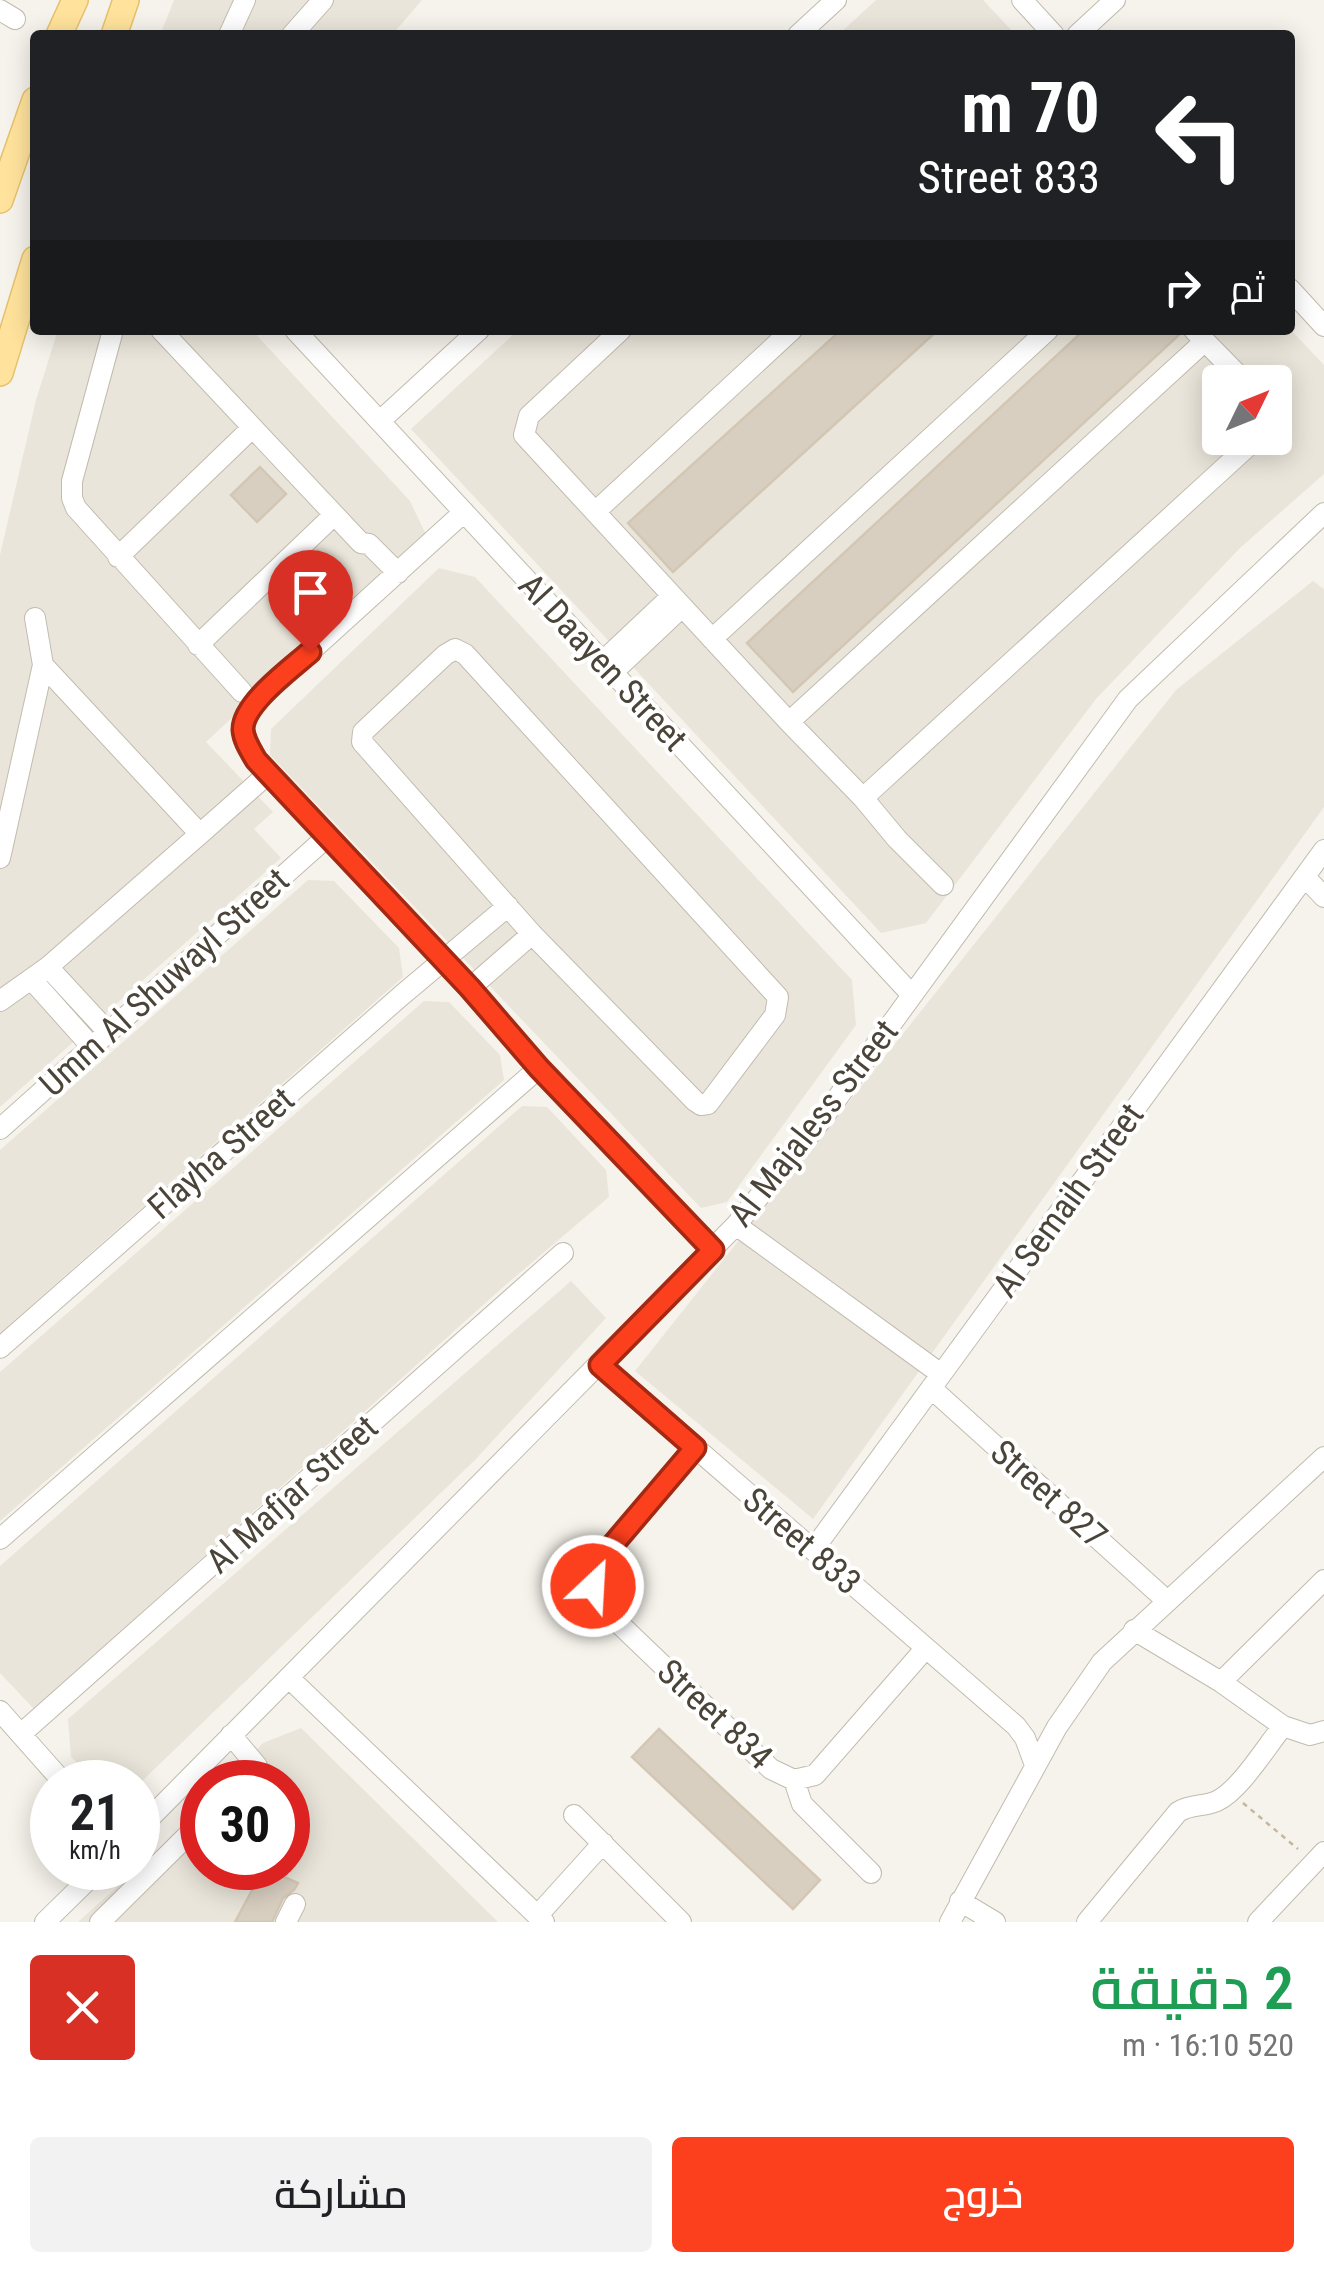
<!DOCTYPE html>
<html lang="ar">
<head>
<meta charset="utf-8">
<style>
	body { margin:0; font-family:"Roboto Condensed",Cairo,sans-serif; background:#f2f2f2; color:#202124; direction:rtl; height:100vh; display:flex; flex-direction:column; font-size:38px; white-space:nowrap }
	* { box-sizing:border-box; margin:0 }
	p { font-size:32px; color:#757577 }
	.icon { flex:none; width:55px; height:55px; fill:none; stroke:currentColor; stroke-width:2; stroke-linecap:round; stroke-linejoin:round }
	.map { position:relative; height:1922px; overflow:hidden; direction:ltr }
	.drawer { display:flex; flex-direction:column; background:#fff; flex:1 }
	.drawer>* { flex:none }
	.banner { position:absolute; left:30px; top:30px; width:1265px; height:305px; border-radius:10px; box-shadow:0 5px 25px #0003; direction:rtl; background:#202124; color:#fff; overflow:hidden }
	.needle { width:65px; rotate:47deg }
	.fabs { position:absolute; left:1202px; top:365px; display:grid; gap:20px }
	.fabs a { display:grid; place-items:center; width:90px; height:90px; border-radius:10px; background:#fff; box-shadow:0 5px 25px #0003; font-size:50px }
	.speed { position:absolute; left:30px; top:1760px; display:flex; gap:20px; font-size:50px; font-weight:700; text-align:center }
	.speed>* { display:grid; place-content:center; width:130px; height:130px; border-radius:50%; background:#fff; box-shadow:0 5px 25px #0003; line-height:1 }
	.speed small { font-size:25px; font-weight:400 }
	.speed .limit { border:15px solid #d22; background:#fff; color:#111 }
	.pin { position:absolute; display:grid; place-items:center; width:85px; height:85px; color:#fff; margin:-102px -42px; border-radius:50% 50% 50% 0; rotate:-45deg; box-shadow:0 0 10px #0007 }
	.pin .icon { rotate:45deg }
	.me { position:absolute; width:110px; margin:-55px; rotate:25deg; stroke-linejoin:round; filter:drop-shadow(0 0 8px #0008) }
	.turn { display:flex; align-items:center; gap:35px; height:210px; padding:0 30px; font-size:45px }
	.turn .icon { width:130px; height:130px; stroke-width:2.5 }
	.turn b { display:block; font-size:70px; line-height:85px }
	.then { display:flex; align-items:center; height:95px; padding:0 30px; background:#0003; gap:20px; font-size:38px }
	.round { display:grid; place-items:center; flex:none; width:105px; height:105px; border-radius:10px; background:#f2f2f2 }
	.head { display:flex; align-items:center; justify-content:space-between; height:170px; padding:0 30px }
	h1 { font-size:60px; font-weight:600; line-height:75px; color:#1e9e55 }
	.primary-button { display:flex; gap:20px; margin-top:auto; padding:20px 30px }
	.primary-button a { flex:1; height:115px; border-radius:10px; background:#fc3f1d; color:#fff; font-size:40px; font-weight:600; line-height:115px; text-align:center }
	.primary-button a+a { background:#f2f2f2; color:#202124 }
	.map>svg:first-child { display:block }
</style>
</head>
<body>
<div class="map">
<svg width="1324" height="1922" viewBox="0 0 1324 1922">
	<rect width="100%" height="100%" fill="#f6f3ec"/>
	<path fill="#eae5da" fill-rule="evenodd" d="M174,0H422L392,35H160Z
		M876,0H983L1016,35H838Z
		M1290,329L1324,365V474L1240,548L1096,699L926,923L881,933L411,429L518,330ZM1220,382H1275V438H1220Z
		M58,330H252L410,501L427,537L206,742L273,812L254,829L281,858L0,1107V555L36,400Z
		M439,568L475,577L852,980L856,1025L727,1202L701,1208L270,755L271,729Z
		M1313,581L1324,589V807L813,1519L635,1371L1176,690Z
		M308,880L334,881L399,948L403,977L0,1333V1150Z
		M424,1001L449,1002L500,1055L504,1080L0,1521V1372Z
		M522,1106L547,1107L606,1170L609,1197L502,1288L34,1709L0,1673V1566Z
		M571,1281L606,1318L475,1460L141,1782H97L71,1757L68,1719Z
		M301,1728L498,1922H78L202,1810V1868H288V1782H227L263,1743Z"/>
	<path fill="#d8cfc1" stroke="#d3c7b4" stroke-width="2.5" d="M841,330H938L673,572L628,523Z
		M1084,330H1181V333L793,692L747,643Z
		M260,467L286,494L257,522L231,495Z
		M659,1729L820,1880L793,1909L632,1757Z
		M264,1868L298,1883L294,1890L283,1898L272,1922H235Z"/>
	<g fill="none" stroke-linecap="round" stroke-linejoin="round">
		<defs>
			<path id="minor" d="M1022,0L1054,35
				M0,10L15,19
				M229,35L245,0
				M292,35L323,0
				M798,35L836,0
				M1077,35L1115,0
				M1290,289L1324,326
				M113,330L72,481V498L76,508L242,692
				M161,330L361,543L369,544L398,573
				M295,330L911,994
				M621,330L529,416L524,435L789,722L863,798L1257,438
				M1194,330L1245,382
				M380,421L479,330
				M464,512L259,698C240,724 240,731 256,760L469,989L539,1068L713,1250
				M595,512L792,330
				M118,557L252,428
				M712,639L1048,330
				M198,645L334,515
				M455,649L465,654L778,997L775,1015L708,1104L701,1105L695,1101L532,934L362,742L363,732L445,655Z
				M602,662L672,596
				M612,673L682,607
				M789,722L1205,341
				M863,798L897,839L943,885
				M200,834L269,773
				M0,858L43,665L35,618
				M1305,877L1324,897
				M48,967L108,1032
				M32,980L91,1046
				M469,989L532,934
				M0,1001L48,967L200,834L43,665
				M0,1129L328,836
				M736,1225L941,1374
				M0,1348L402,995L508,906
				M600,1365L1016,1726L1025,1738L1035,1765
				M931,1388L1166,1600
				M695,1448L599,1561C589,1582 595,1595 608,1613L771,1769L794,1780L815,1775L925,1649
				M0,1539L539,1068
				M813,1550L1324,850
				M1134,1630L1221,1682L1283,1726L1310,1735L1324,1731
				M289,1678L544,1922
				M1221,1682L1324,1580
				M0,1711L63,1782
				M21,1734L563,1253
				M231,1735L257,1766L241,1782
				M794,1780L802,1804L871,1873
				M574,1815L681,1922
				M138,1830L736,1225L822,1119L1128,699L1324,513
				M960,1901L995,1922
				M538,1915L603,1843
				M45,1922L100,1868
				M100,1922L202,1821
				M286,1922L295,1904
				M950,1922L1057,1727L1102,1662L1324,1457
				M1087,1922L1178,1812C1190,1804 1204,1807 1217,1801C1240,1790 1266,1747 1283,1726
				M1258,1922L1324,1852"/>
			<path id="major" d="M59,35L75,0
				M114,35L126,0
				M0,200L35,100
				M0,373L35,259"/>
		</defs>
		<use href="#minor" stroke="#c2bbae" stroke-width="22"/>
		<use href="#major" stroke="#e6c16a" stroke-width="28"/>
		<path stroke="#c4b79f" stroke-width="2.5" stroke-dasharray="5 5" stroke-linecap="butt" d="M1243,1803L1298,1849"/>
		<use href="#minor" stroke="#fff" stroke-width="20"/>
		<use href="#major" stroke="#ffe39c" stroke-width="25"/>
	</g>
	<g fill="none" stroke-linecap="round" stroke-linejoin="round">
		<defs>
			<path id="route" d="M310,652C292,668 242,704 243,730C244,741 251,751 256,760L470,988L539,1068L713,1250L600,1365L695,1448L599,1561L592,1574L593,1586"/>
		</defs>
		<use href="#route" stroke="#a42913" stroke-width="25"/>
		<use href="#route" stroke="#fc3f1d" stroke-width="18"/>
	</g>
	<g text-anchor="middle" stroke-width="8" stroke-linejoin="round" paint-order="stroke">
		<g font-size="35" fill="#4b4439" stroke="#fff">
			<text transform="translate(603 662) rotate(47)" y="12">Al Daayen Street</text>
			<text transform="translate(164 982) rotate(-42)" y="12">Umm Al Shuwayl Street</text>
			<text transform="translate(813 1123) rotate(-52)" y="12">Al Majaless Street</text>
			<text transform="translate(221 1153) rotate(-41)" y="12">Flayha Street</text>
			<text transform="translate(1068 1200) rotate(-54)" y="12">Al Semaih Street</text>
			<text transform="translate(292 1494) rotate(-42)" y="12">Al Mafjar Street</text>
			<text transform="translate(1049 1494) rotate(42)" y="12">Street 827</text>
			<text transform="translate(802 1541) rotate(41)" y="12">Street 833</text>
			<text transform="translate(715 1714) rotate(43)" y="12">Street 834</text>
		</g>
	</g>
</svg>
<div class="fabs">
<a><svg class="needle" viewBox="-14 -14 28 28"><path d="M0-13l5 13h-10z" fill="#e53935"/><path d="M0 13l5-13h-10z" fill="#757577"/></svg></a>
</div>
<div class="speed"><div>21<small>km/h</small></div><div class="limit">30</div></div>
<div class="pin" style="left:310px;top:652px;background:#d93025"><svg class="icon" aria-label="arrive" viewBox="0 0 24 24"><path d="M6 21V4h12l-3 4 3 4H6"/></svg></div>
<svg class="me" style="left:593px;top:1586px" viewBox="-20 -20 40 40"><circle r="17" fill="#fc3f1d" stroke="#fff" stroke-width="3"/><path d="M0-11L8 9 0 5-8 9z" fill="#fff"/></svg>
<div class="banner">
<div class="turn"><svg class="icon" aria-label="left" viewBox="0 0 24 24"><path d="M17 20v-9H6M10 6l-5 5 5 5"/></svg><div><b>70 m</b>Street 833</div></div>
<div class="then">ثم<svg class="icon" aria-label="right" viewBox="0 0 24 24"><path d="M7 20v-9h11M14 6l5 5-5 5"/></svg></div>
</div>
</div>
<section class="drawer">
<div class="head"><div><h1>2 دقيقة</h1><p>520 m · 16:10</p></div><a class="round" style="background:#d93025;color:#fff"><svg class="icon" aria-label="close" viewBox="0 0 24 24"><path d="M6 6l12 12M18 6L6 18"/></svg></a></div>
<div class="primary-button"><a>خروج</a><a>مشاركة</a></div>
</section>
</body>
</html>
